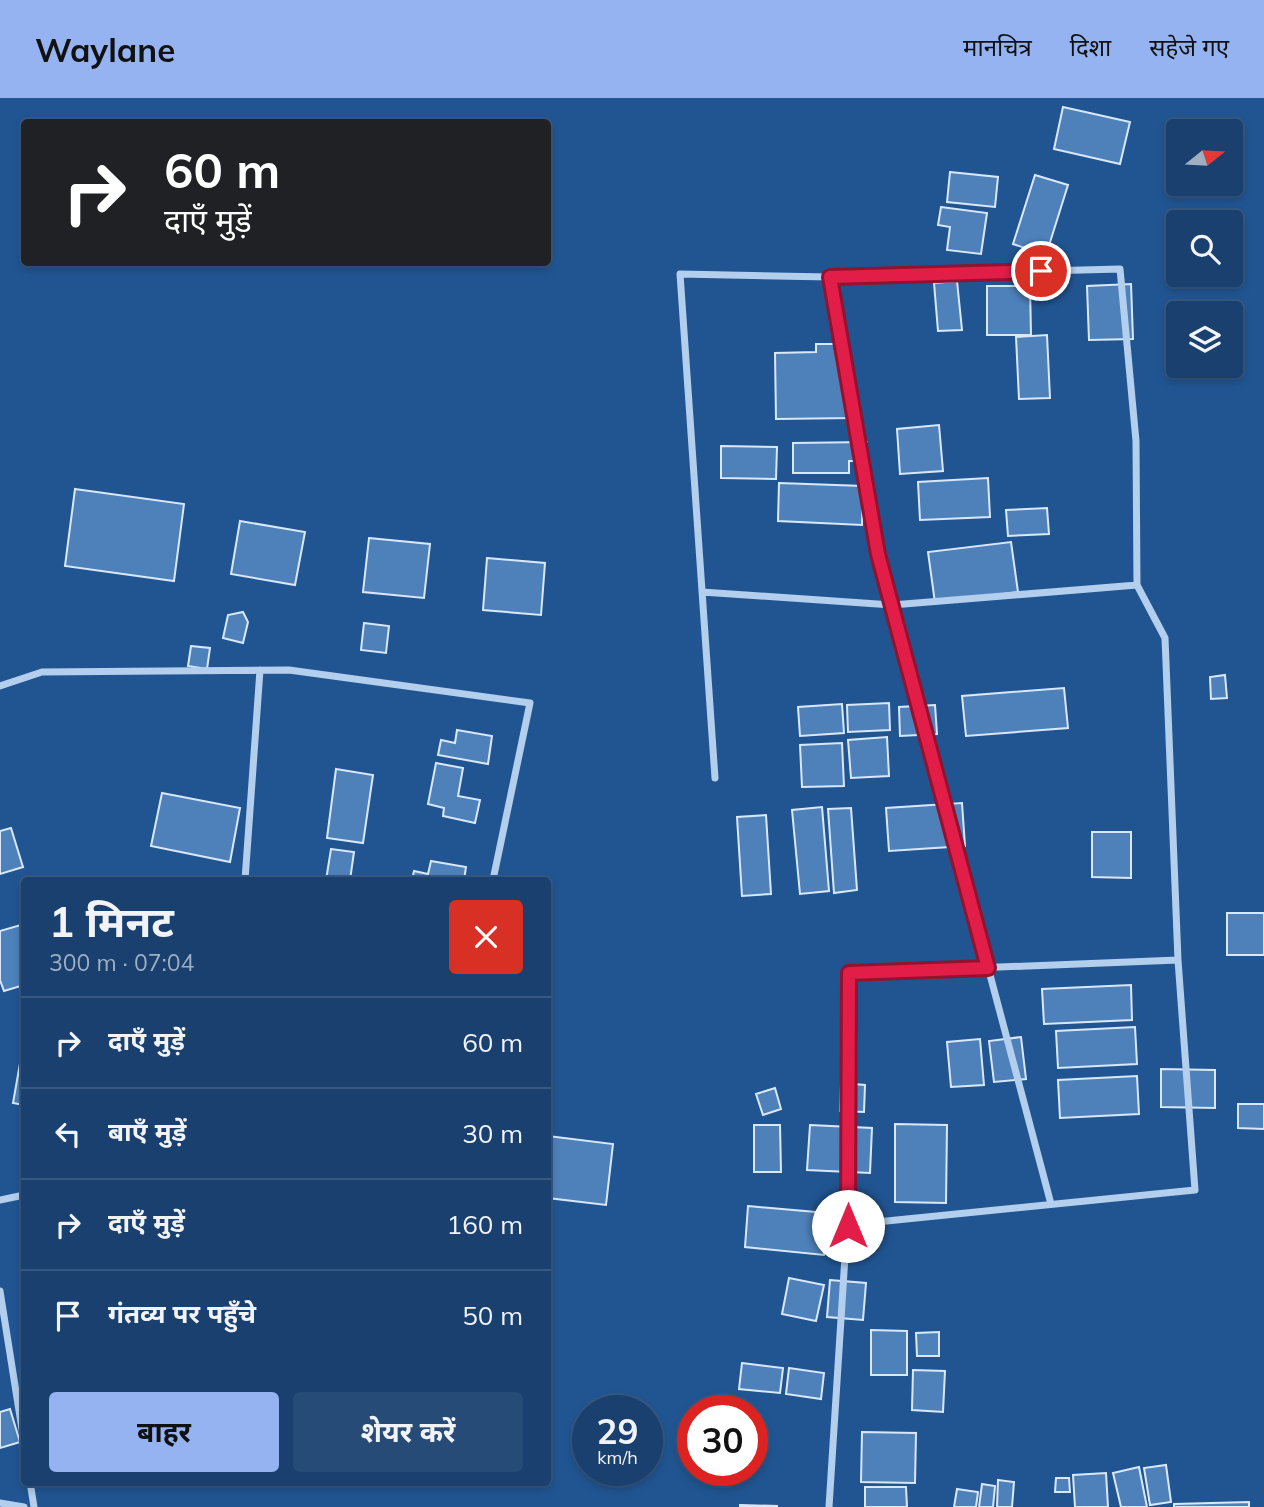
<!DOCTYPE html>
<html lang="hi">
<head>
<meta charset="utf-8">
<style>
	body { margin:0; font-family:Mulish,"Noto Sans Devanagari",sans-serif; background:#264b76; color:#f1f3f6; height:100vh; display:flex; flex-direction:column; font-size:26px; white-space:nowrap }
	* { box-sizing:border-box; margin:0 }
	p { font-size:23px; color:#9fafc2 }
	.icon { flex:none; width:38px; height:38px; fill:none; stroke:currentColor; stroke-width:2; stroke-linecap:round; stroke-linejoin:round }
	.map { position:relative; flex:1; overflow:hidden }
	.details { position:absolute; left:21px; top:779px; width:530px; height:609px; display:flex; flex-direction:column; background:#19406e; border-radius:7px; box-shadow:0 4px 10px #0003,0 0 0 2px #375981 }
	.details>* { flex:none }
	.guide { position:absolute; left:21px; top:21px; width:530px; height:147px; border-radius:7px; box-shadow:0 4px 10px #0003,0 0 0 2px #375981; background:#202124; color:#fff; overflow:hidden }
	.needle { width:46px; rotate:72deg }
	.controls { position:absolute; left:1166px; top:21px; display:grid; gap:14px }
	.controls a { display:grid; place-items:center; width:77px; height:77px; border-radius:7px; background:#19406e; box-shadow:0 4px 10px #0003,0 0 0 2px #375981; font-size:35px }
	.speed { position:absolute; left:572px; top:1297px; display:flex; gap:14px; font-size:35px; font-weight:700; text-align:center }
	.speed>* { display:grid; place-content:center; width:91px; height:91px; border-radius:50%; background:#19406e; box-shadow:0 4px 10px #0003,0 0 0 2px #375981; line-height:1 }
	.speed small { font-size:18px; font-weight:400 }
	.speed .limit { border:10px solid #d22; background:#fff; color:#111 }
	.pin { position:absolute; display:grid; place-items:center; width:60px; height:60px; color:#fff; margin:-30px; border:4px solid #fff; border-radius:50%; box-shadow:0 2px 7px #0007 }
	.me { position:absolute; width:77px; margin:-38px; rotate:0deg; stroke-linejoin:round; filter:drop-shadow(0 0 5px #0008) }
	.turn { display:flex; align-items:center; gap:24px; height:147px; padding:0 28px; font-size:32px }
	.turn .icon { width:91px; height:91px; stroke-width:2.5 }
	.turn b { display:block; font-size:49px; line-height:60px }
	.round { display:grid; place-items:center; flex:none; width:74px; height:74px; border-radius:7px; background:#264b76 }
	.overview { display:flex; align-items:center; justify-content:space-between; height:119px; padding:0 28px }
	h1 { font-size:42px; font-weight:700; line-height:52px }
	.cta { display:flex; gap:14px; margin-top:auto; padding:14px 28px }
	.cta a { flex:1; height:80px; border-radius:7px; background:#95b2f1; color:#111; font-size:28px; font-weight:700; line-height:80px; text-align:center }
	.cta a+a { background:#264b76; color:#f1f3f6 }
	ul { padding:0; list-style:none }
	li { display:flex; align-items:center; gap:21px; height:91px; padding:0 28px; border-top:2px solid #375981 }
	li div { flex:1 }
	li b { display:block; font-size:26px }
	li em { font-style:normal }
	header { display:flex; align-items:center; gap:42px; box-sizing:border-box; height:98px; padding:0 35px; background:#95b2f1; color:#111 }
	header strong { font-size:33px }
	nav { display:flex; gap:38px; margin-inline-start:auto; font-size:24px }
	.map>svg:first-child { display:block }
</style>
</head>
<body>
<header>
<strong>Waylane</strong>
<nav><a>मानचित्र</a><a>दिशा</a><a>सहेजे गए</a></nav>
</header>
<div class="map">
<svg width="1264" height="1409" viewBox="0 0 1264 1409">
	<rect width="100%" height="100%" fill="#215592"/>
	<path fill="#4e81ba" stroke="#d9e8f9" stroke-width="2" d="M1063,9L1130,24L1120,66L1054,51Z
		M950,74L998,79L995,109L947,104Z
		M1035,77L1068,87L1046,157L1013,146Z
		M941,109L987,115L981,156L947,152L950,129L938,127Z
		M957,183L962,232L938,233L934,185Z
		M1131,186L1133,241L1089,242L1087,188Z
		M987,188H1030L1031,237H987Z
		M1047,237L1050,300L1019,301L1016,239Z
		M816,246H842L843,298L852,297L853,320L776,321L775,255L816,254Z
		M939,327L943,373L900,376L897,331Z
		M867,344V363H849V375H793V345Z
		M721,348L777,349L776,381L721,380Z
		M988,380L990,419L920,422L918,384Z
		M779,385L863,388L862,427L778,423Z
		M75,391L184,406L174,483L65,468Z
		M1047,410L1049,436L1008,438L1006,412Z
		M240,423L305,434L295,487L231,476Z
		M369,440L430,446L424,500L363,494Z
		M1011,444L1018,494L935,505L928,454Z
		M487,460L545,465L541,517L483,512Z
		M243,514L248,524L243,545L223,540L228,517Z
		M364,525L389,528L386,555L361,552Z
		M191,548L210,550L207,571L188,568Z
		M1225,577L1227,600L1211,601L1210,579Z
		M1064,590L1068,630L966,638L962,598Z
		M889,605L890,632L848,634L847,607Z
		M842,606L844,635L800,638L798,609Z
		M935,607L937,636L900,638L899,609Z
		M457,632L492,638L488,666L438,657L441,642L455,645Z
		M887,639L889,678L851,680L848,642Z
		M842,645L844,688L802,689L800,647Z
		M436,665L463,670L458,698L480,702L475,725L443,718L444,710L428,706Z
		M336,671L373,677L363,745L327,740Z
		M162,695L240,710L230,764L151,748Z
		M962,705L965,748L889,753L886,710Z
		M822,709L829,793L800,796L792,712Z
		M851,710L857,792L834,795L828,711Z
		M766,717L771,796L742,798L737,719Z
		M11,730L23,769L0,776V733Z
		M1092,734H1131V780L1092,779Z
		M331,751L354,754L350,782H326Z
		M431,763L466,769L464,782H412L414,773L428,776Z
		M1227,815H1264V857H1227Z
		M24,826V887L4,893L0,882V833Z
		M1131,887L1132,922L1044,926L1042,891Z
		M1135,929L1137,966L1058,970L1056,933Z
		M1021,939L1026,981L994,984L989,943Z
		M980,941L984,987L951,989L947,944Z
		M24,943V1007L13,1005Z
		M1161,971L1215,972V1010L1161,1009Z
		M1137,978L1139,1016L1060,1020L1058,982Z
		M841,985L865,987L864,1014L840,1013Z
		M775,990L781,1011L763,1017L756,996Z
		M1238,1006H1264V1031L1238,1030Z
		M895,1026L947,1027L946,1105L895,1104Z
		M754,1027H780L781,1074H754Z
		M810,1027L872,1030L870,1075L807,1072Z
		M548,1038L613,1046L606,1107L548,1100Z
		M748,1108L827,1115L824,1157L745,1149Z
		M789,1180L824,1187L816,1223L782,1216Z
		M830,1182L866,1185L863,1222L827,1219Z
		M871,1232L907,1233V1277H871Z
		M939,1234V1258H917L916,1235Z
		M742,1265L783,1270L780,1295L739,1291Z
		M789,1270L824,1275L821,1301L786,1296Z
		M913,1272L945,1273L943,1314L912,1312Z
		M10,1311L20,1344L0,1350V1314Z
		M862,1334L916,1335L915,1385L861,1384Z
		M1166,1367L1171,1404L1150,1407L1144,1370Z
		M1139,1369L1147,1409H1121L1113,1375Z
		M1106,1375L1108,1409H1075L1073,1377Z
		M1056,1380H1069L1070,1394H1055Z
		M998,1382L1014,1384L1012,1409H997Z
		M982,1386L995,1388L993,1409H979Z
		M865,1389H906L907,1409H865Z
		M957,1391L978,1394L976,1409H954Z
		M1249,1404V1409H1174V1406Z
		M740,1407L777,1408V1409H740Z"/>
	<g fill="none" stroke-linecap="round" stroke-linejoin="round">
		<path stroke="#b3cfed" stroke-width="7" d="M830,179L878,456L1051,1106
			M702,494L892,507L1137,487
			M0,588L42,574L289,572L530,605L493,782
			M715,680L680,176L830,179L1120,171L1136,343L1137,487L1165,540L1178,862L1195,1092L847,1127L829,1409
			M245,782L260,572
			M0,1102L24,1097
			M847,1127L849,875L1178,862
			M0,1193L24,1344
			M30,1384L34,1409
			M0,1405L24,1409"/>
	</g>
	<g fill="none" stroke-linecap="round" stroke-linejoin="round">
		<defs>
			<path id="route" d="M848,1128L849,875L988,870L878,456L830,179L1041,173"/>
		</defs>
		<use href="#route" stroke="#92132f" stroke-width="18"/>
		<use href="#route" stroke="#e11d48" stroke-width="12"/>
	</g>
</svg>
<div class="controls">
<a><svg class="needle" viewBox="-14 -14 28 28"><path d="M0-13l5 13h-10z" fill="#e53935"/><path d="M0 13l5-13h-10z" fill="#9fafc2"/></svg></a>
<a><svg class="icon" aria-label="search" viewBox="0 0 24 24"><circle cx="10" cy="10" r="6"/><path d="M15 15l6 6"/></svg></a>
<a><svg class="icon" aria-label="layers" viewBox="0 0 24 24"><path d="M12 4l9 5-9 5-9-5zM3 14l9 5 9-5"/></svg></a>
</div>
<div class="speed"><div>29<small>km/h</small></div><div class="limit">30</div></div>
<div class="pin" style="left:1041px;top:173px;background:#d93025"><svg class="icon" aria-label="arrive" viewBox="0 0 24 24"><path d="M6 21V4h12l-3 4 3 4H6"/></svg></div>
<svg class="me" style="left:848px;top:1128px" viewBox="-20 -20 40 40"><circle r="19" fill="#fff"/><path d="M0-13L10 11 0 6-10 11z" fill="#e11d48"/></svg>
<div class="guide">
<div class="turn"><svg class="icon" aria-label="right" viewBox="0 0 24 24"><path d="M7 20v-9h11M14 6l5 5-5 5"/></svg><div><b>60 m</b>दाएँ मुड़ें</div></div>
</div>
<section class="details">
<div class="overview"><div><h1>1 मिनट</h1><p>300 m · 07:04</p></div><a class="round" style="background:#d93025;color:#fff"><svg class="icon" aria-label="close" viewBox="0 0 24 24"><path d="M6 6l12 12M18 6L6 18"/></svg></a></div>
<ul>
<li><svg class="icon" aria-label="right" viewBox="0 0 24 24"><path d="M7 20v-9h11M14 6l5 5-5 5"/></svg><div><b>दाएँ मुड़ें</b></div><em>60 m</em></li>
<li><svg class="icon" aria-label="left" viewBox="0 0 24 24"><path d="M17 20v-9H6M10 6l-5 5 5 5"/></svg><div><b>बाएँ मुड़ें</b></div><em>30 m</em></li>
<li><svg class="icon" aria-label="right" viewBox="0 0 24 24"><path d="M7 20v-9h11M14 6l5 5-5 5"/></svg><div><b>दाएँ मुड़ें</b></div><em>160 m</em></li>
<li><svg class="icon" aria-label="arrive" viewBox="0 0 24 24"><path d="M6 21V4h12l-3 4 3 4H6"/></svg><div><b>गंतव्य पर पहुँचे</b></div><em>50 m</em></li>
</ul>
<div class="cta"><a>बाहर</a><a>शेयर करें</a></div>
</section>
</div>
</body>
</html>
